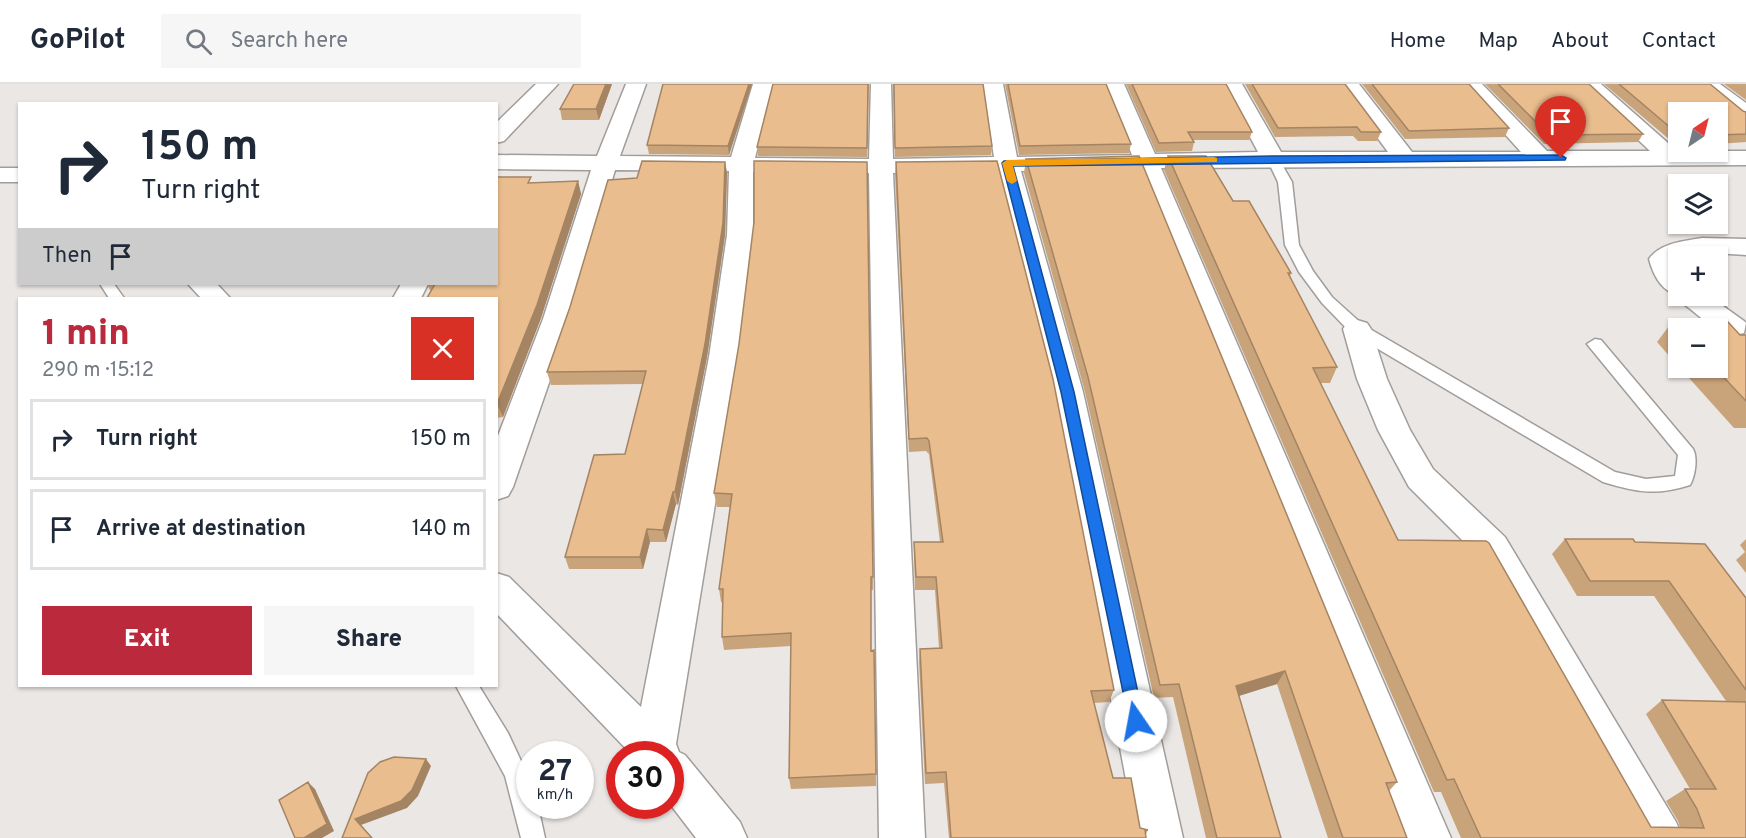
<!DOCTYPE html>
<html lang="en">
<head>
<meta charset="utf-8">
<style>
	body { margin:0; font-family:Overpass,sans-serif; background:#f6f6f7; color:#1f2937; height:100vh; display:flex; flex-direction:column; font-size:22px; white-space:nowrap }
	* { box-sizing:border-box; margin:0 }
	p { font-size:20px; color:#747a83 }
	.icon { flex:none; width:33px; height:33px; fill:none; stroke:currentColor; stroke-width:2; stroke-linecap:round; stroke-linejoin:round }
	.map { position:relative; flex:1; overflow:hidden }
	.side { position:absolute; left:18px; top:213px; width:480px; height:390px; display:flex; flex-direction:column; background:#fff; border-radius:0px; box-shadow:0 2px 4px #0004 }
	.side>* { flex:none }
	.top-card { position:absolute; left:18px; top:18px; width:480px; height:183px; border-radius:0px; box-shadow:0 2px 4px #0004; background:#fff; color:#1f2937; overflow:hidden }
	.needle { width:39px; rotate:35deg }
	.tools { position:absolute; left:1668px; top:18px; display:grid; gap:12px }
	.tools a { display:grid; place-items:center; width:60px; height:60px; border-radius:0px; background:#fff; box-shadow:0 2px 4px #0004; font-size:30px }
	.speed { position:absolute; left:516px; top:657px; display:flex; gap:12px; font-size:30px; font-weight:700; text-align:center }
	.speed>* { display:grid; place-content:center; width:78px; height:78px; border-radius:50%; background:#fff; box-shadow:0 2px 4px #0004; line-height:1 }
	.speed small { font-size:15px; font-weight:400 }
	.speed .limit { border:9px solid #d22; background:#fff; color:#111 }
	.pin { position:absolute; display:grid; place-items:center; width:51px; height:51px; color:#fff; margin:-62px -26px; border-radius:50% 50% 50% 0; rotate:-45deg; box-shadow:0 0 6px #0007 }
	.pin .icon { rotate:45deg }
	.me { position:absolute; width:66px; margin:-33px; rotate:348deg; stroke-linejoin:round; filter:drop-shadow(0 0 4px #0008) }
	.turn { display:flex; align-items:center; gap:21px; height:126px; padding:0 24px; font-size:27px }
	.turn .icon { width:78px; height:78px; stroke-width:2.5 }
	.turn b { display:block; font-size:42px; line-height:51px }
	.then { display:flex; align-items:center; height:57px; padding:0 24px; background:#0003; gap:12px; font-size:22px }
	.round { display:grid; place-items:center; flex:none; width:63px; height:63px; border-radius:0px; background:#f6f6f7 }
	.summary { display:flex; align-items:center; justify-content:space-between; height:102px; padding:0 24px }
	h1 { font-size:36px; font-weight:800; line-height:45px; color:#ba293c }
	.cta { display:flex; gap:12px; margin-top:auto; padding:12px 24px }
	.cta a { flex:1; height:69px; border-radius:0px; background:#ba293c; color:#fff; font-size:24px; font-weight:800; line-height:69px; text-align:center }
	.cta a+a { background:#f6f6f7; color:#1f2937 }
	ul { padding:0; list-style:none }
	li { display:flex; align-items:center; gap:18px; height:81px; margin:0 12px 9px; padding:0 12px; border:3px solid #e0e1e3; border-radius:0px }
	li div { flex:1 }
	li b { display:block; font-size:22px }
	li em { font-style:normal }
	header { display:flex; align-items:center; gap:36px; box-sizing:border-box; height:84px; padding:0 30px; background:#fff; border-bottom:2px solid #e0e1e3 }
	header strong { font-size:28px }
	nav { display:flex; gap:33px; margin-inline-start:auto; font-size:21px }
	.search { width:420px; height:54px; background:#f6f6f7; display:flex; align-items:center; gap:15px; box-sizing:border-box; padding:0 21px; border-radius:0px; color:#747a83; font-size:22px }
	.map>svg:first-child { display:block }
</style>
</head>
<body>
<header>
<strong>GoPilot</strong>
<div class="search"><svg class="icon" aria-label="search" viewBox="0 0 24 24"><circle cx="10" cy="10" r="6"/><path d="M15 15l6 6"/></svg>Search here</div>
<nav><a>Home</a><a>Map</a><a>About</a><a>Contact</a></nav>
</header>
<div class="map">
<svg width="1746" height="754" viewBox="0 0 1746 754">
	<rect width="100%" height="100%" fill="#ebe7e5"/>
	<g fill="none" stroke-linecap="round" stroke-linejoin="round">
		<defs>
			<path id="service" d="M1273,71L1277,72L1292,98L1299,161L1313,187L1332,213L1363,241L1615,388L1646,395L1675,392L1678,371L1587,260L1595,255L1601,256L1693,365C1698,374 1695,392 1690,401C1656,412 1636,408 1603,398L1351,249L1322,219L1299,188L1285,161L1278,98L1267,75Z
				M100,200H114L124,214H109Z
				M456,602H479L508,649L528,692L530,722H538L545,754H521L505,692Z"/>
			<path id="minor" d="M536,0H558L504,57L496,59V39Z
				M626,0H646L620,72L731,73L753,0H773L755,74L869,75L871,0H891L893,75L994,73L983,0H1003L1017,73L1132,71L1104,0H1124L1155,70L1258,68L1222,0H1242L1281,68H1388L1338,0H1359L1412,68H1521L1460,0H1482L1547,67H1650L1579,0H1601L1677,67H1746V81L1161,84L1451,754H1405L1137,84L1021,87L1083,308L1183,754H1137L1053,308L997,87L893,89L925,754H879L869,89L753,88V151L739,273L676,660L679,668L685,671L740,738L747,754H696L670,720V670H631L496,529V489L509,493L641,623L709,273L727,151L729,87L615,86L571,235L513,403L508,412L496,416V357L543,235L591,86L496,85V71L597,72Z
				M1697,0H1720L1746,19V36L1738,34Z
				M0,84H20V98H0Z
				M1702,154L1746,155V171L1714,169L1678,172L1676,177L1678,185V212H1709L1744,237L1746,239L1744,249C1720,256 1700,231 1681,218L1678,211C1661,207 1653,190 1649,175C1660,159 1684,157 1702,154Z
				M188,200H217L230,214H201Z
				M401,200H428L421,214H393Z
				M1357,236L1367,239L1371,245L1387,295L1410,346L1433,385L1505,453L1676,738L1683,754H1635L1479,473L1409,403L1378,346L1357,295L1343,245L1347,239Z"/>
		</defs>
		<use href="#service" stroke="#a09d9a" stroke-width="3"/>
		<use href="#minor" stroke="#a09d9a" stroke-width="3"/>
		<use href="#service" fill="#fff" fill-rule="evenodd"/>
		<use href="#minor" fill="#fff" fill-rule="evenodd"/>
	</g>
	<path fill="#c9a37a" d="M612,0L599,36H562L560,25Z
		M752,0L729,71L649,70L647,61Z
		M869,0L867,73L758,72L757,63Z
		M893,0L992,62L991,71L895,73Z
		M1005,0H1106L1131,60L1129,69L1019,71Z
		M1126,0H1226L1252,48L1249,56H1193L1194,58L1192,67L1156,68Z
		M1245,0H1345L1381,48L1377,57H1358L1353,52L1275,53Z
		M1362,0H1468L1509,44L1505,53L1405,55Z
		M1485,0H1589L1643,50L1638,58L1544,60Z
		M1604,0H1710L1743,27L1746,28V58L1718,60V28H1678V62H1677Z
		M1724,0H1746V16Z
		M1168,72L1233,117L1291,189L1290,193L1337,283L1330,299H1320L1398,456L1651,743H1680L1678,737L1666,717L1685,705H1690L1646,630L1662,616L1726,617L1654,512H1577L1552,470L1565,455L1635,458L1746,514V754H1461L1441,708H1434L1164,86Z
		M1026,75L1397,698L1389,707L1407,754H1328L1277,600L1239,612L1281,754H1206L1173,613L1154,614L1085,308L1024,89Z
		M725,78L727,89L725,151L707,273L678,421L676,420L666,458H650L643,485H569L565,473L625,370L643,300L551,301L547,288L637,94Z
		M896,78L1114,606L1109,618L1094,619L1113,694L1140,744L1148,746L1146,750V754H949L944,699L925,700L919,578L920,565L939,564L935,506H915L914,471V458H940L929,370L926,367L909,368L895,91Z
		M578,97L581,110L541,234L503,333L496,334V214L431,208L427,200H496L533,99Z
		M1672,238L1740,251H1746V344H1734L1680,284H1718L1678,244V282L1657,258Z
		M739,260L873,493V506H871V567L874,566L876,702L791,705L789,694L791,562L724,566L722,553V518H721L719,505L730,423H717L714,409Z
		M1746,455V489L1736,476L1745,468L1740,461Z"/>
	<path fill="#a48463" d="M606,0H612L599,36L596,25Z
		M749,0H752L729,71L728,62Z
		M725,78L727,89L725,151L707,273L678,421L675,408Z
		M578,97L581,110L541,234L503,333L497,320Z
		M673,408L676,420L666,458L663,446Z
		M647,445L650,458L643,485L640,473Z
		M1285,587L1277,600L1229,615L1236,602Z
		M426,675L431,682L418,712L407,724L361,741L372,754L355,735Z
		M308,698L315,705L334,747L322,754H304Z"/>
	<path fill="#eabd8e" stroke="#a48463" stroke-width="1.5" d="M574,0H606L596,25H560Z
		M663,0H749L728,62L647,61Z
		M773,0H868L867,64L757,63Z
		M894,0H983L992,62L895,64Z
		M1008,0H1106L1131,60L1020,62Z
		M1132,0H1226L1252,48H1188L1194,58L1159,59Z
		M1252,0H1345L1381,48H1361L1357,43L1278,44Z
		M1372,0H1469L1509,44L1409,47Z
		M1498,0H1589L1643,50L1549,51Z
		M1619,0H1710L1743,27L1746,28V50L1718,51V28H1678V50Z
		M1139,72L1397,698L1386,699L1407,754H1343L1285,587L1236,602L1281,754H1217L1179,600L1160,601L1088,293L1026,75Z
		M1168,72H1206L1233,117H1249L1291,189H1288L1337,283L1313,284L1398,456L1486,457L1489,459L1651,743L1704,744L1697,725L1685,705H1716L1662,616L1746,618V754H1481L1454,695L1447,696Z
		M642,77L725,78L723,139L705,260L675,408H673L663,446L647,445L640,473H565L594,371L625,370L646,287L547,288L570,223L608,96L637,94Z
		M754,77L867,78L873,493H871V567L874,566L876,690L789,694L791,549L722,553L723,505H719L732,410L714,409L739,260L754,138Z
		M997,77L1053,295L1114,606L1091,607L1113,694H1131L1140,744L1148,746H1145L1146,754H951L946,688L926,689L920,565L942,564L936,493H916L914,458H943L929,357L927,354L909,355L896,78Z
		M496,93H531L528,99L578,97L537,221L497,320L496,214H427L435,200H496Z
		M1672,238H1728L1740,251H1746V317L1715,284H1718V244L1678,245Z
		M1565,455H1633L1635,458L1705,460L1746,514V606L1669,497H1590Z
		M394,673L426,675L412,706L401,717L355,735L372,754H342L368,689L380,678Z
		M308,698L327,740L304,754H295L279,716Z"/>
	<path fill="#1a73e8" stroke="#114b97" stroke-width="1.5" d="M1561,71L1566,74L1565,76L1013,82L1074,308L1144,637L1142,642L1136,644L1130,642L1061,308L1002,79L1004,77L1273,72Z"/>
	<path fill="#f59e0b" d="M1214,73L1217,74V78L1013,82L1017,97L1012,100L1007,97L1002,79L1007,76Z"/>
</svg>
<div class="tools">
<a><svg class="needle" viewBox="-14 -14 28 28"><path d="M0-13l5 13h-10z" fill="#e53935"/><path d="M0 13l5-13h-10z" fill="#747a83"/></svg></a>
<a><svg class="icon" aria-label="layers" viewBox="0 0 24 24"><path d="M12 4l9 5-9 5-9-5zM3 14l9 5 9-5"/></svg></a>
<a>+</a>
<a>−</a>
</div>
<div class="speed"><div>27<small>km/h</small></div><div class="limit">30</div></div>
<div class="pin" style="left:1561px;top:74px;background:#d93025"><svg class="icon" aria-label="arrive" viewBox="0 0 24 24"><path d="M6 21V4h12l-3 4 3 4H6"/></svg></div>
<svg class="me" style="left:1136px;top:637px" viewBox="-20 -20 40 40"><circle r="19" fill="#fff"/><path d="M0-13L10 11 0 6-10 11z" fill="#1a73e8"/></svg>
<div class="top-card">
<div class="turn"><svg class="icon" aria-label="right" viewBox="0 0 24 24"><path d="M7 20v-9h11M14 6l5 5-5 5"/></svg><div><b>150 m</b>Turn right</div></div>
<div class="then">Then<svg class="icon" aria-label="arrive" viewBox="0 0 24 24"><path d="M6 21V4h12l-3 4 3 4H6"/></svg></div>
</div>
<section class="side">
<div class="summary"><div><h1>1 min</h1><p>290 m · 15:12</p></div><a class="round" style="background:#d93025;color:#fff"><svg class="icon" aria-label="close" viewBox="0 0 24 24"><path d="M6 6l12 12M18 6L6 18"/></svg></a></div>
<ul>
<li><svg class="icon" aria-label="right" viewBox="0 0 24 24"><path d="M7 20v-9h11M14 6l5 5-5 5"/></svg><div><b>Turn right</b></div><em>150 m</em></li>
<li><svg class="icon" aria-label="arrive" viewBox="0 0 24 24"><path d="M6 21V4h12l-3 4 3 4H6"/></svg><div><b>Arrive at destination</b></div><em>140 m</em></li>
</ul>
<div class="cta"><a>Exit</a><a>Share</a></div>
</section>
</div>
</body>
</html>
